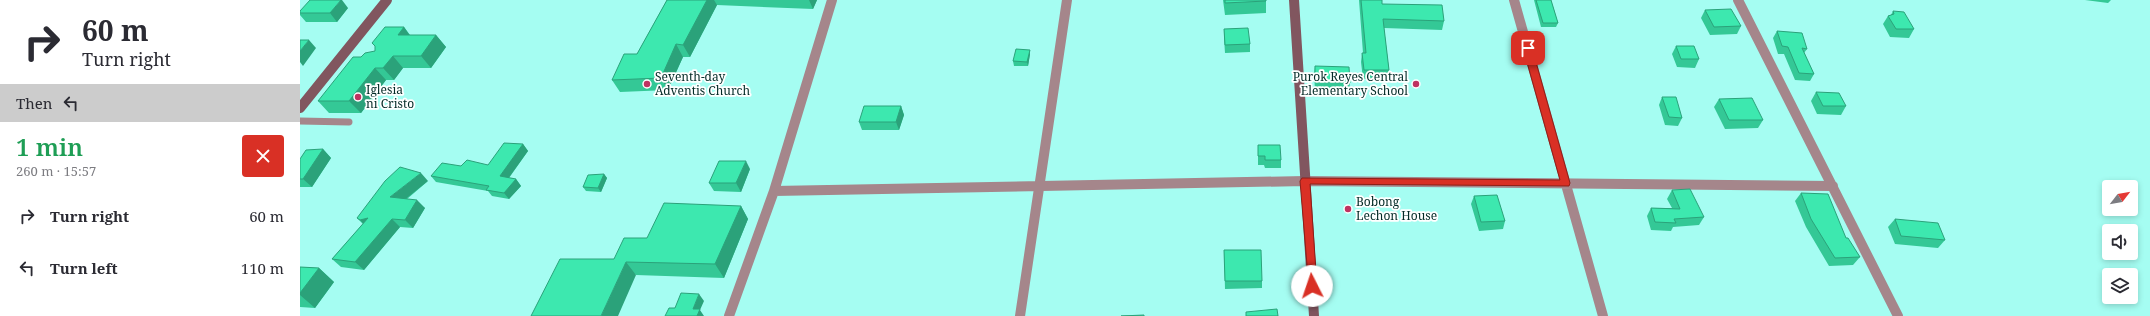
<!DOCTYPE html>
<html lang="en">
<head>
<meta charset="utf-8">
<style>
	body { margin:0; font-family:"Noto Serif",serif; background:#f7f7f7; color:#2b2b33; height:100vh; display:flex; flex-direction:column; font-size:15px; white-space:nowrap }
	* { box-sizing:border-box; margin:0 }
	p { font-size:13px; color:#7c7c81 }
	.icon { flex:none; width:22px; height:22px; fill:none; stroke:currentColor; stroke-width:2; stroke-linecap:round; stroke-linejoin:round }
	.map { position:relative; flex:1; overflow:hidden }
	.details { display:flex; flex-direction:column; background:#fff; width:300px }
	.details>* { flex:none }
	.guide { background:#fff; color:#2b2b33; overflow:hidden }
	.needle { width:26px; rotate:59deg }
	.tools { position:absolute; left:1802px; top:180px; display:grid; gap:8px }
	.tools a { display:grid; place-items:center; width:36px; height:36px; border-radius:4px; background:#fff; box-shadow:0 2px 6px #0003; font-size:20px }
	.pin { position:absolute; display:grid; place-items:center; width:34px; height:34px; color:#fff; margin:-17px; border-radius:8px; box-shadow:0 2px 6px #0006 }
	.me { position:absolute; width:44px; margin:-22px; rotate:356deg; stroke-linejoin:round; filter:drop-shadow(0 0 3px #0008) }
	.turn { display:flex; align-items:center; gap:14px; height:84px; padding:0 16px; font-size:18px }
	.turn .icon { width:52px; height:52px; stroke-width:2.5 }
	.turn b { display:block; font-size:28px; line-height:34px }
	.then { display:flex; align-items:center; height:38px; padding:0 16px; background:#0003; gap:8px; font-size:15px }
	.round { display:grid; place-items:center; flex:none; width:42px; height:42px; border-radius:4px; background:#f7f7f7 }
	.headline { display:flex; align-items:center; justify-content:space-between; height:68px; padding:0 16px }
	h1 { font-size:24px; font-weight:600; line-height:30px; color:#1e9e55 }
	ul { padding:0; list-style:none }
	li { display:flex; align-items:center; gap:12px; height:52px; padding:0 16px }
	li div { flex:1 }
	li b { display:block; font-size:15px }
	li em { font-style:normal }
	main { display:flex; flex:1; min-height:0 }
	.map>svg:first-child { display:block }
</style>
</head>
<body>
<main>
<section class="details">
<div class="guide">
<div class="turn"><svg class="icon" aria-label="right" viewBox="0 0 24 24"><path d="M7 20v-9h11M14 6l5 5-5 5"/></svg><div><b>60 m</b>Turn right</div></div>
<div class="then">Then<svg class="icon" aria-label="left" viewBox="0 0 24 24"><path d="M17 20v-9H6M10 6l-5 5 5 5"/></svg></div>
</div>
<div class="headline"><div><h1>1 min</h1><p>260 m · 15:57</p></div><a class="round" style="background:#d93025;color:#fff"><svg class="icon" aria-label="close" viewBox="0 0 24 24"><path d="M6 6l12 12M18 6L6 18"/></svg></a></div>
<ul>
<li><svg class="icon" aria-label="right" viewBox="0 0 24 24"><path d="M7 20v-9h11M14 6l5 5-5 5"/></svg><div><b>Turn right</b></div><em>60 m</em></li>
<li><svg class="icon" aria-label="left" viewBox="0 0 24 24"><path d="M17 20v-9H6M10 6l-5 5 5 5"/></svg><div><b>Turn left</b></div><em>110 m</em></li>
</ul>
</section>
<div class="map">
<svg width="1850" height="316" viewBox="0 0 1850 316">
	<rect width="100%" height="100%" fill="#a5fdf2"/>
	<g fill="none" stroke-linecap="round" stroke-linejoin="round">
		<path stroke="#a5868b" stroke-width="7" d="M0,121L49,122"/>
		<path stroke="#a5868b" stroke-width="10" d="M1214,0L1303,316
			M1438,0L1598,316
			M474,191L1005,181L1533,186
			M429,316L474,191L532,0
			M720,316L767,0"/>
		<path stroke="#81565f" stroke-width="10" d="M994,0L1014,316
			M0,108L87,0"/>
	</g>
	<path fill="#34c896" d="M367,0H517L513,9L417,5L390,57H383L368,90L320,92L312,80L337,54Z
		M923,0H966V13L925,15Z
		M1059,0H1082V4L1144,21L1142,30L1084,28L1089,70L1088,79H1063L1061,62L1062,53H1063Z
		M1234,0H1251L1258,23L1256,27H1241Z
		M1785,0H1811L1808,3Z
		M48,8L37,22H6L0,15V11Z
		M1405,10L1441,26L1437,34L1410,35L1401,18Z
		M1593,11L1614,29L1609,38L1590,37L1583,24L1588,16L1591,15Z
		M104,27L110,35H136L146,47L131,68H103L94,80H86L61,113H29L18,101L75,51V46L72,43Z
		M924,29L950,44V52L925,53L924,38Z
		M1477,31L1507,49L1504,53L1514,74L1510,81L1495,80L1484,54H1478L1473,38Z
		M1376,46L1399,59L1395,68L1377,67L1372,54Z
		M730,50V54L728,66H714L713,61Z
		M1015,66L1050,83L1049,92L1015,90L1014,74Z
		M1516,92L1546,106L1541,115L1517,114L1511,101Z
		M1362,97L1382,118L1378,126L1365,125L1359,105Z
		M1419,99L1463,120L1458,128L1425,129L1414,107Z
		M601,106L604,115L599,130H562L559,122Z
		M223,144L228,151L209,178L216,179L221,186L209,199L192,196L188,191L136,182L131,176L161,166L188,165Z
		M958,145L981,160V168H965L964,165H958Z
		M23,149L31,158L12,187H0V159Z
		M450,169L441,192L414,191L409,183Z
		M304,174L307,178L301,192L286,191L283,187Z
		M128,181L107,199L125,208L113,228L100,227L64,270L41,267L32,259L63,224L57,218Z
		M1372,190L1404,217L1399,225L1373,227L1371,231L1351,230L1347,216L1351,208H1372L1367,199Z
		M1501,193L1546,238L1560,257L1553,265L1529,266L1506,227L1495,201Z
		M1174,196L1205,221L1203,229L1179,231L1171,204Z
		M441,206L448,219L424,278L336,275L314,259L347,238Z
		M1595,219L1645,240L1638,248L1595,244L1588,227Z
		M924,250L962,281V288L925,289Z
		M0,267L19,268L34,282L15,308L0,307Z"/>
	<path fill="#2ba27a" d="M41,0H42L48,8L37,22L30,13Z
		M407,0H414L417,5L390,57L383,45Z
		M509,0H517L513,9Z
		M104,27L113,40L98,35Z
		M136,35L146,47L131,68L121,56Z
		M9,40L16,48L3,66L0,62V51Z
		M376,44L383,57L368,90L361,78Z
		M730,50V54L728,66L727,62Z
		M93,56L103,68L94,80L83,68Z
		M75,68L86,80L61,113L49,101Z
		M601,106L604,115L599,130L596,122Z
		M223,144L228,151L205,183L200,176Z
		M23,149L31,158L12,187L3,179Z
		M446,161L450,169L441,192L436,183Z
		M121,173L128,181L98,205L90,197Z
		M304,174L307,178L301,192L298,188Z
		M216,179L221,186L209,199L204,193Z
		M117,200L125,208L113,228L105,220Z
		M441,206L448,219L424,278L415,264Z
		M68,218V229L60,220Z
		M92,219L100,227L64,270L55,262Z
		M326,262L336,275L318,316H301Z
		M19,268L34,282L15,308L0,295V293Z
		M399,294L404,301L400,310L404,316H397L393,309Z"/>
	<path fill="#3de8af" stroke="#2ba27a" d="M10,0H41L30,13H0V11Z
		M367,0H407L383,45L376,44L361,78L312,80L324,54H337Z
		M925,0H966V1L925,3Z
		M1061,0H1082V4L1142,5L1144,21L1083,19L1089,70H1064L1062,53H1066Z
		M1236,0H1251L1258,23H1243Z
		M1431,9L1441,26L1414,27L1405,10Z
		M1593,11L1604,12L1614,29H1596L1588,16L1594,14Z
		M85,27H104L98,35H136L121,56H93L83,68H75L49,101H18L53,57H61L65,53L75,51V46L72,43Z
		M948,28L950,44L925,45L924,29Z
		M1477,31L1502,33L1507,49L1502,48L1514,74L1499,73L1488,47L1482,46Z
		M0,40H9L0,51Z
		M1376,46H1394L1399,59H1381Z
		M716,49L730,50L727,62L713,61Z
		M1015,66L1049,67L1050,83L1015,82Z
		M1516,92L1539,93L1546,106H1523Z
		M1362,97H1376L1382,118L1369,117Z
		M1452,98L1463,120H1429L1419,99Z
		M564,106H601L596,122H559Z
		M204,143L223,144L200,176L216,179L204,193L186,190L189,186L131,176L142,163L161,166L167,160L188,165Z
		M958,145H980L981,160H965V156H958Z
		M23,149L3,179H0V159L6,150Z
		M419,161H446L436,183H409Z
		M100,167L121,173L90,197L117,200L105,220L92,219L55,262L32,259L68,218L60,220L57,218L85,181Z
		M304,174L298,188L283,187L288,175Z
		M1390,189L1404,217L1374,219L1376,223L1355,222L1351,208L1380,209L1372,190Z
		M1501,193L1528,194L1546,238H1548L1560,257L1535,258L1511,219Z
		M1197,195L1205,221L1181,222L1174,196Z
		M364,203L441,206L415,264L326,262L301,316H231L260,259H314L324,238H347Z
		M1595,219L1638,223L1645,240L1601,236Z
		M924,250H961L962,281H925Z
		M0,267L19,268L0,293Z
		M381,293L399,294L393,309H400L397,316H365L369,308H375Z
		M977,309L978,316H946V312Z
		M844,315V316H821Z"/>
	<path fill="#d93025" stroke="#8d1f18" d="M1225,46H1230L1232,48L1270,183L1269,186L1010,184L1017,286L1016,289H1009L1000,181L1002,178L1260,180L1223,48Z"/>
	<g fill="#bf3261" stroke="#fff" stroke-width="1.5">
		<circle cx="347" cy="84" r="4"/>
		<circle cx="1116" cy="84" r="4"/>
		<circle cx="58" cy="97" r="4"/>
		<circle cx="1048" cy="209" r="4"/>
	</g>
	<g text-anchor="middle" stroke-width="3.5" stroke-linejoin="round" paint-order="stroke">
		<g font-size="12" fill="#022a26" stroke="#fff" text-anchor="start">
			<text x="355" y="81">Seventh-day<tspan x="355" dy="14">Adventis Church</tspan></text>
			<text x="1108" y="81" text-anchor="end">Purok Reyes Central<tspan x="1108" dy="14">Elementary School</tspan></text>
			<text x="66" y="94">Iglesia<tspan x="66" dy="14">ni Cristo</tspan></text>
			<text x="1056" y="206">Bobong<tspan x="1056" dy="14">Lechon House</tspan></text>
		</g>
	</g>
</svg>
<div class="tools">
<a><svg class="needle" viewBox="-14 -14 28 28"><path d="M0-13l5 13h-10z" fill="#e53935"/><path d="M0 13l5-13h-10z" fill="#7c7c81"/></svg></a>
<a><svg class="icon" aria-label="sound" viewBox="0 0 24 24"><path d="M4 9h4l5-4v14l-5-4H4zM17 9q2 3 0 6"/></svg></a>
<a><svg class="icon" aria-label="layers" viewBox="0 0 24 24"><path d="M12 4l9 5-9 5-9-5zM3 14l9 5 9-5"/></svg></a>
</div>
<div class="pin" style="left:1228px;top:48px;background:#d93025"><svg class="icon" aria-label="arrive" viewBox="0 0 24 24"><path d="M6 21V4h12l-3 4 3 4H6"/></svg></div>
<svg class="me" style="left:1012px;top:286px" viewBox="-20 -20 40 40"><circle r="19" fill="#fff"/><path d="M0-13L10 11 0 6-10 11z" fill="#d93025"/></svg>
</div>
</main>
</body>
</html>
